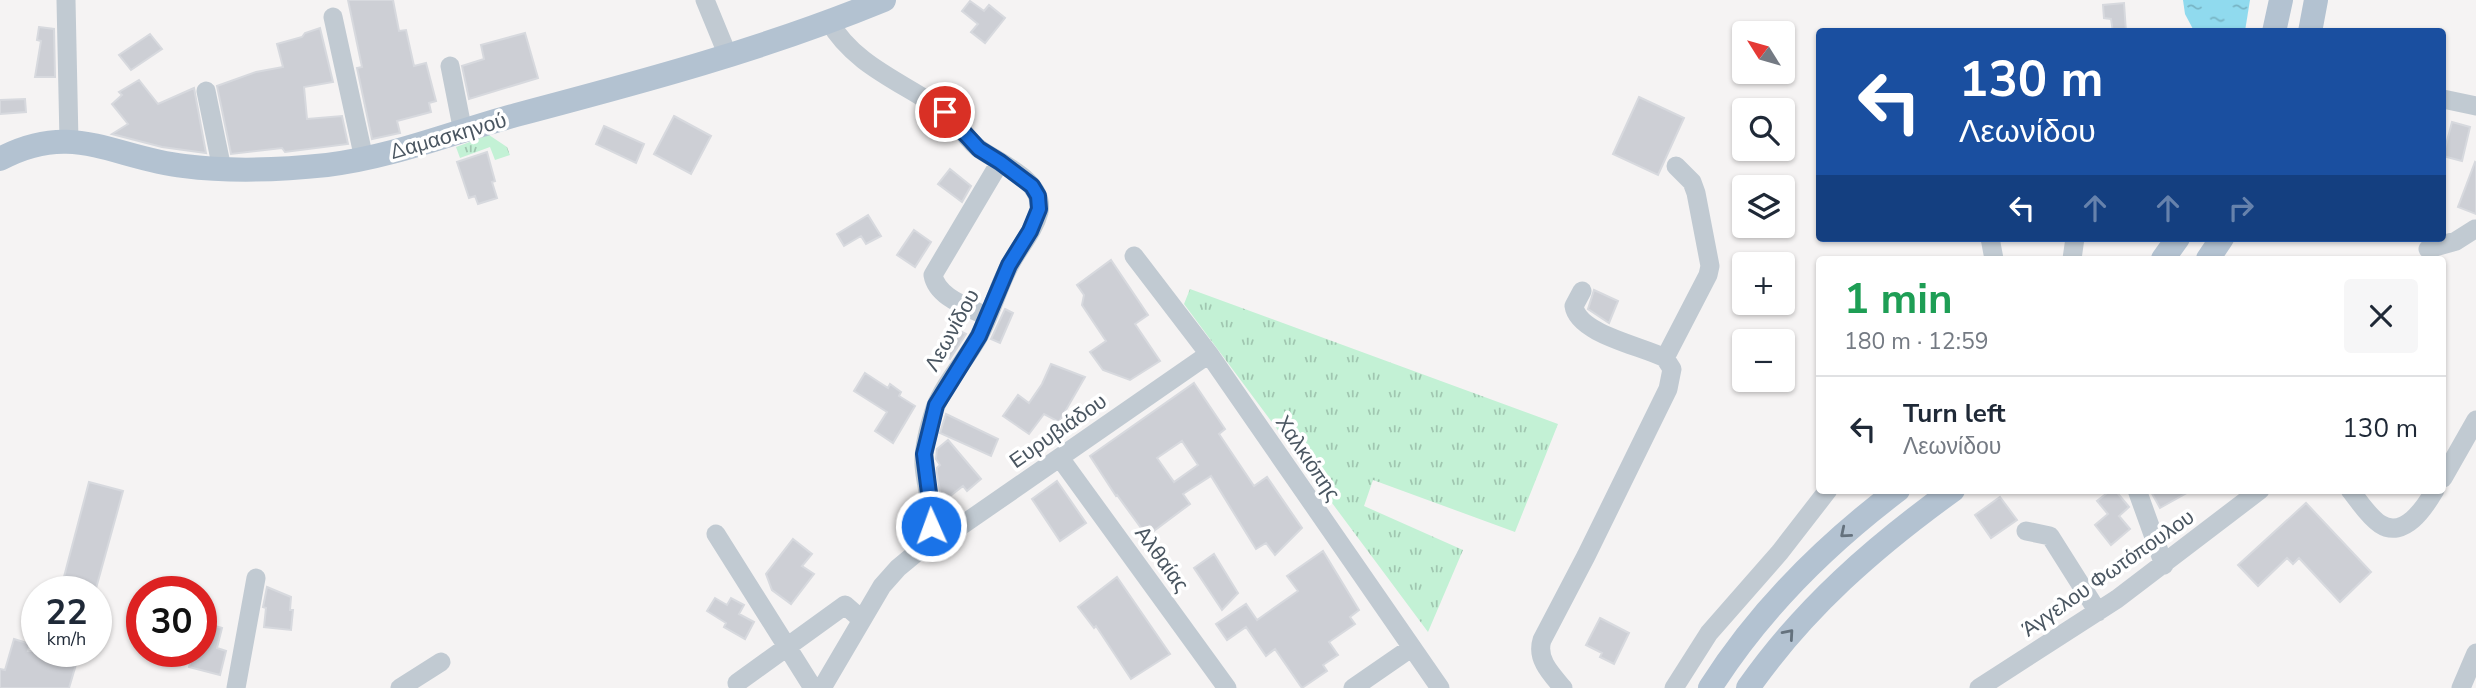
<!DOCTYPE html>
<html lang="en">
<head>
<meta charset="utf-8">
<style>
	body { margin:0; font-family:"Nunito Sans",sans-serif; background:#f6f6f7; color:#1f2937; height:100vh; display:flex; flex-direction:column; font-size:26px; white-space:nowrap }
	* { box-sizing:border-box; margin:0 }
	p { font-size:23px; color:#747a83 }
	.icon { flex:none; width:38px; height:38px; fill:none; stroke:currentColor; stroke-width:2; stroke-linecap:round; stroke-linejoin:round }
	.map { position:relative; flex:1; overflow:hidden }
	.details { position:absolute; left:1816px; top:256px; width:630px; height:238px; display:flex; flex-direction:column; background:#fff; border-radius:7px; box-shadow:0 2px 5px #0004 }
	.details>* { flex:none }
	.guide { position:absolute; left:1816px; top:28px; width:630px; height:214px; border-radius:7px; box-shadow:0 2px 5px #0004; background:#1a4fa0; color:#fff; overflow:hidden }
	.needle { width:46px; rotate:307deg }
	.fabs { position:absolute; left:1732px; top:21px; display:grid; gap:14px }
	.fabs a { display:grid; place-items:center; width:63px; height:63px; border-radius:7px; background:#fff; box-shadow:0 2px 5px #0004; font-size:35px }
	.speed { position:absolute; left:21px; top:576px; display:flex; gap:14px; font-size:35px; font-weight:700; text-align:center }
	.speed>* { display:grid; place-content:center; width:91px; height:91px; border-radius:50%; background:#fff; box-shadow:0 2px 5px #0004; line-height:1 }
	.speed small { font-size:18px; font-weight:400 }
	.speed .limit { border:10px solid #d22; background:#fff; color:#111 }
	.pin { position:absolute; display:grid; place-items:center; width:60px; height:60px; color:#fff; margin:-30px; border:4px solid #fff; border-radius:50%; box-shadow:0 2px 7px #0007 }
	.me { position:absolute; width:77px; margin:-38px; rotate:358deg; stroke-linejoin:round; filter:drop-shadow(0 0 5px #0008) }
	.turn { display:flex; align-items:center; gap:24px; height:147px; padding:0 28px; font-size:32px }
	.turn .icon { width:91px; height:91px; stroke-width:2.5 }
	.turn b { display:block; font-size:49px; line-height:60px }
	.lanes { display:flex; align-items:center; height:66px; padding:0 28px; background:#0003; justify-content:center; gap:35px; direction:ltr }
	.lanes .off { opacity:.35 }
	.round { display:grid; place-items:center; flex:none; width:74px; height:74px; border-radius:7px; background:#f6f6f7 }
	.overview { display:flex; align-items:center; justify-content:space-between; height:119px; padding:0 28px }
	h1 { font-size:42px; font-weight:700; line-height:52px; color:#1e9e55 }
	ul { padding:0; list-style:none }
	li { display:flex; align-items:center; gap:21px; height:105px; padding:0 28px; border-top:2px solid #e0e1e3 }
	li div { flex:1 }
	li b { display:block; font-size:26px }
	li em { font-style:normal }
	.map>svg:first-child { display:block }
</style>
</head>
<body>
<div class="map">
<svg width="2476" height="688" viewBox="0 0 2476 688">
	<defs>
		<pattern id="grass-tufts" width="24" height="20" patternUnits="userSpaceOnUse" patternTransform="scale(1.75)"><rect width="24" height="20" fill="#c3f1d5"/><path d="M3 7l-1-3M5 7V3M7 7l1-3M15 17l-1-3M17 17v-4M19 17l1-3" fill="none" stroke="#a0c6b0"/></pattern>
		<pattern id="water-ripples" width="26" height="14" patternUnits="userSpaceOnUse" patternTransform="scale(1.75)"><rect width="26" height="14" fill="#90daee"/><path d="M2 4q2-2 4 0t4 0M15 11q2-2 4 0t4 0" fill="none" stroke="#78b4c4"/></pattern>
	</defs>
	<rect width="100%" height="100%" fill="#f5f3f3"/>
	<path fill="url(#grass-tufts)" d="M489,135L507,147L510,155L495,160L490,147L460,158L456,147Z
		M1190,289L1558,424L1515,532L1373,480L1364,506L1463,550L1428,632L1184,304Z"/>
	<path fill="url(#water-ripples)" d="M2183,0H2250L2245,31H2194L2185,14Z"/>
	<path fill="#cdcfd5" stroke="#d7d9de" stroke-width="2" fill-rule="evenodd" d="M348,0H393L399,31L406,30L414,66L426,63L436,101L429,103L431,112L397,121L400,133L372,139L357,68L362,67Z
		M970,1L984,11L989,5L1005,18L985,43L971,32L978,24L962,11Z
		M2124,3L2126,32H2113L2111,19L2104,18L2103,5Z
		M39,27L54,29L55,77H35L41,41L37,40Z
		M320,28L333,82L304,87L307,119L342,116L348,144L285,152L282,148L231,154L217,86L256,72L283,67L277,44L302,37L305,33Z
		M525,33L538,78L469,99L462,66L484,59L481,45Z
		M150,34L162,49L131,70L119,55Z
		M139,80L158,104L194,88L206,153L162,147L112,134L128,124L112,104L122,95L119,92Z
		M1639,97L1684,118L1658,175L1613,154Z
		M25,99L26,112L0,114V100Z
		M674,116L711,136L691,174L654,154Z
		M2452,122L2470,127L2462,161L2443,156Z
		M604,126L644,144L636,163L596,144Z
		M487,152L495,181L492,182L497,198L478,204L475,196L469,198L457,162Z
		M2475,162L2476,163V214L2458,207Z
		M950,169L971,186L962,202L938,184Z
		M868,215L881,236L866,244L861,236L844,246L837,234Z
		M914,230L931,242L915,267L897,255Z
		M1111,260L1148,315L1135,324L1160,361L1130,380L1103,370L1090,352L1106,341L1082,305L1084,295L1077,285Z
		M1594,290L1618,301L1609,323L1588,309Z
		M1005,309L1013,313L1000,343L991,339Z
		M952,327L966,334L950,359L935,350L944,335L946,336Z
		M1051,364L1085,377L1059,422L1044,414L1029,434L1003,416L1018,395L1029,403L1042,384Z
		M865,373L888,388L890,384L901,392L899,396L915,406L893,443L875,431L887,412L854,391Z
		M1194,383L1225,429L1219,434L1254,486L1267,477L1302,528L1275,555L1266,543L1256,549L1211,476L1183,494L1190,504L1147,536L1117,495L1116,496L1090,456ZM1182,441L1198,465L1174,482L1157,458Z
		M946,414L998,439L991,456L940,433Z
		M948,440L981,479L967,491L963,486L944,501L941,498L937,473V468L940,465L936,459L937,449Z
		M1057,481L1086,523L1060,541L1032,499Z
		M89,482L123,491L95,592H60Z
		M2111,490H2115L2129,507L2119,516L2130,529L2111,545L2095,525L2108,514L2097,501Z
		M2150,490H2192L2160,508Z
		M2000,497L2017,520L1991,538L1975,515Z
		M2306,503L2371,572L2340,602L2299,558L2293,564L2287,558L2258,586L2238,565Z
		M793,539L812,554L802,566L814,574L791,604L772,590L766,574Z
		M1323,551L1359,610L1350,617L1355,624L1329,642L1338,655L1323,665L1327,671L1302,688L1275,649L1266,656L1246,627L1227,640L1216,624L1246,604L1257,620L1298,591L1287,576Z
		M1214,554L1238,593L1222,610L1194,568Z
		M1117,577L1170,654L1131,679L1096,626L1094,628L1078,607Z
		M267,587L291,597L290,610H293L291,630L264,627L266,608L263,607Z
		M715,598L727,605L731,598L744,605L739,614L754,622L745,639L724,627L726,623L707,611Z
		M1600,618L1629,633L1614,664L1600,657L1602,653L1586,645Z
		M201,622L222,628L217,648L226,651L220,675L189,667L193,651H201Z
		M14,639L30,644L28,651H80L69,688H0V669L5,670Z"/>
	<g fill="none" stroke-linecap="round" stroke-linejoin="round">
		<path stroke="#c1cad2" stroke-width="19" d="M66,0L69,141
			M705,0L728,56
			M333,17L364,159
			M450,66L463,132
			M206,91L222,169
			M2443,99L2476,106
			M1990,238L1994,259
			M2428,249L2456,241L2475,229
			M1134,256L1209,354L1440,688
			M2072,259L2075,238
			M988,317C969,307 937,298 933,275L1000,162
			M1665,358L1708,275L1710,266L1696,193L1692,182L1676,166
			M1060,458L1227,688
			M2443,478L2476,420
			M2137,490L2164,565
			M2350,490C2359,501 2368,516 2380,524C2404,540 2425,507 2435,490
			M2026,531L2050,536L2098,612
			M716,534L813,688
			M929,539L955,530L1209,354
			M737,683L845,605L861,619
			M236,688L256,578
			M400,688L441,662
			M822,688L882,586L898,568L927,544C937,516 926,492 924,465C923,447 929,426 935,408C945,382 966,360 979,336C992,313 998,286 1011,263C1020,246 1034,231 1039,212C1045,181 1001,164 981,150C966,141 959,122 945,112C905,83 854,66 829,21
			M1353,688L1411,648
			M1563,688C1551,674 1536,659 1542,640L1586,556L1668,389L1672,369L1665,358C1642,346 1578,334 1574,306L1582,291
			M1674,688L1709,633L1780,552L1828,490
			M1979,688L2117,599L2260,490
			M2461,688L2476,653"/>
		<path stroke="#b3c2d1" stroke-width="24" d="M2274,32L2281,0
			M2310,32L2316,0
			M0,159C73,120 113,158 184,166C231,172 280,170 327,165C393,157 453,132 516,115C641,82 765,49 884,0
			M2163,259L2178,238
			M2208,259L2222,238
			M1710,688C1760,609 1824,546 1898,490
			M1748,688C1804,608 1874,547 1953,490"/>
	</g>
	<defs><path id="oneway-chevron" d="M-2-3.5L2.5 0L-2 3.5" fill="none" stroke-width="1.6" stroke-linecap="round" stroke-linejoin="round" transform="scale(1.75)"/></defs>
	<g stroke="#64717d">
		<use href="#oneway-chevron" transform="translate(1845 533) rotate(140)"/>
		<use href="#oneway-chevron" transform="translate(1789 634) rotate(-49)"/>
	</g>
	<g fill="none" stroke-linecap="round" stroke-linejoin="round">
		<defs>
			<path id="route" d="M931,526L930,501L924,454L936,405L979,336L1009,265L1030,231L1039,209L1038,196L1032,186L1000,162L979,149L945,112"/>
		</defs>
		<use href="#route" stroke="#114b97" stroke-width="18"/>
		<use href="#route" stroke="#1a73e8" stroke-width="12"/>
	</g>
	<g text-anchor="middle" stroke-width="7" stroke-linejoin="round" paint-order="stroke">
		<g font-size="21" fill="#4a5661" stroke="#fff">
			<text transform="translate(448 136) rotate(-16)" y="7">Δαμασκηνού</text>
			<text transform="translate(952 330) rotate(-61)" y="7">Λεωνίδου</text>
			<text transform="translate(1058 431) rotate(-35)" y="7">Ευρυβιάδου</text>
			<text transform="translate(1308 458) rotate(56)" y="7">Χαλκιόπης</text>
			<text transform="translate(1162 559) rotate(54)" y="7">Αλθαίας</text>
			<text transform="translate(2108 573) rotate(-35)" y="7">Άγγελου Φωτόπουλου</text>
		</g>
	</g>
</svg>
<div class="fabs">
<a><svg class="needle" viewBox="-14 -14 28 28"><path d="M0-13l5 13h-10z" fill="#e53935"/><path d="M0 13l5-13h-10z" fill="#747a83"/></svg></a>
<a><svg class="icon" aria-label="search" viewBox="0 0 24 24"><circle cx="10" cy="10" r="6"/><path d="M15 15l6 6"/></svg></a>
<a><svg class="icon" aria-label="layers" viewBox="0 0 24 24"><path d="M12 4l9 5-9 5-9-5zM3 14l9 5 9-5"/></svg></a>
<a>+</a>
<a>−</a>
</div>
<div class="speed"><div>22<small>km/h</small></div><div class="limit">30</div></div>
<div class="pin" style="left:945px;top:112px;background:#d93025"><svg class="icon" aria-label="arrive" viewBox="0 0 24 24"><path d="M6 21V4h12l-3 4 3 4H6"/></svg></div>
<svg class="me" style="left:931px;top:526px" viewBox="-20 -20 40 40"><circle r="17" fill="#1a73e8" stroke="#fff" stroke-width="3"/><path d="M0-11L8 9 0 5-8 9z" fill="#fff"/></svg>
<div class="guide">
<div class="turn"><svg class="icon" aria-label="left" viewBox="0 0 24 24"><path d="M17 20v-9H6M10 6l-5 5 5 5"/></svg><div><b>130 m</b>Λεωνίδου</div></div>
<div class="lanes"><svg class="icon" aria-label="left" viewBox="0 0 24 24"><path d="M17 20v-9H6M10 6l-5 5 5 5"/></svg><svg class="icon off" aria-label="ahead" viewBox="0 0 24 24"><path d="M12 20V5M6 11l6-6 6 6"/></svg><svg class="icon off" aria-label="ahead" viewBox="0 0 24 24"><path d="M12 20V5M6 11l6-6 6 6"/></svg><svg class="icon off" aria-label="right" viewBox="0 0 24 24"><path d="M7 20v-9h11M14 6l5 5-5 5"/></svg></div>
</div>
<section class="details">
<div class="overview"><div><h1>1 min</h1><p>180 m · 12:59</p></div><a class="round"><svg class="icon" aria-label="close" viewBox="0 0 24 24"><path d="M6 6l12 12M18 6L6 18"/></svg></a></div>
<ul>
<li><svg class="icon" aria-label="left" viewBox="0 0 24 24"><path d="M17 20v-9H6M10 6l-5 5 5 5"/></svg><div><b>Turn left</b><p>Λεωνίδου</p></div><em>130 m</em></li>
</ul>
</section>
</div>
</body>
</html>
